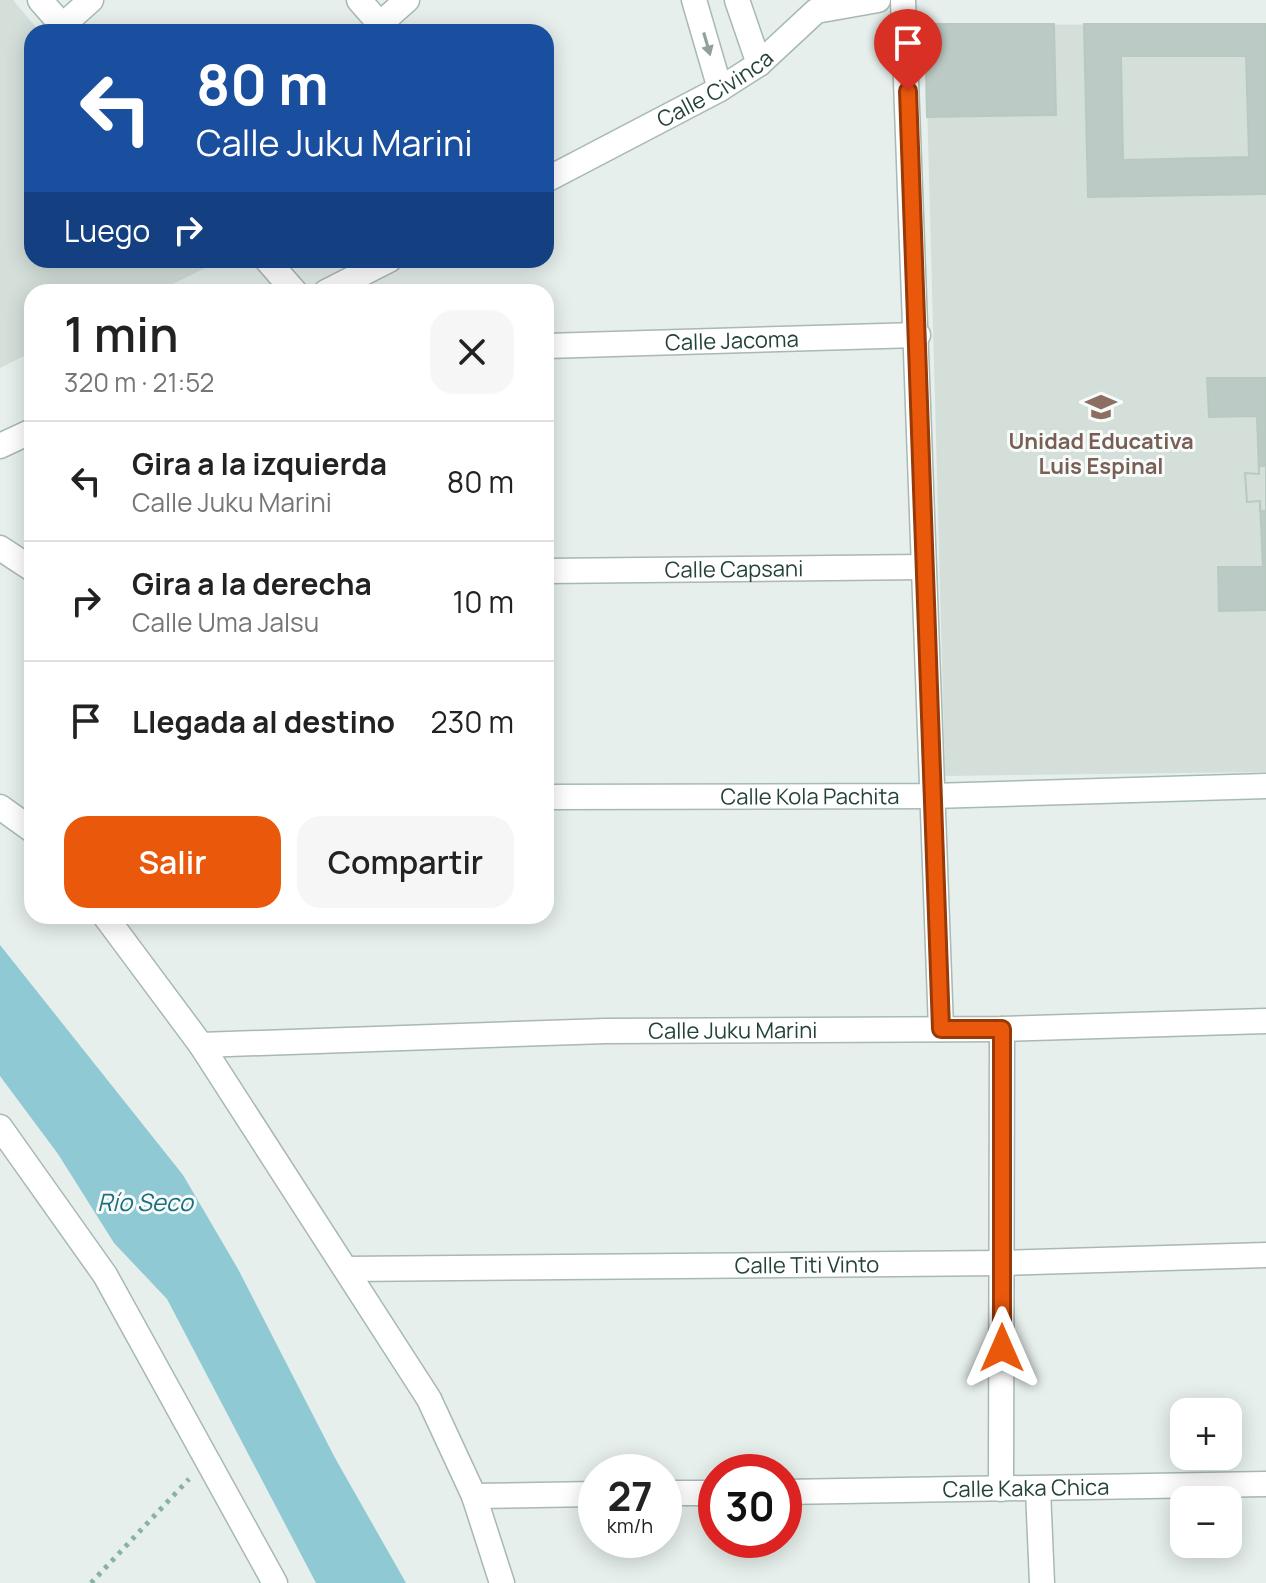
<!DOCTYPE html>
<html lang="es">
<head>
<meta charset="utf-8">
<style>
	body { margin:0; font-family:Manrope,sans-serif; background:#f6f6f6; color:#222; height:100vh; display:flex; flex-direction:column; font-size:30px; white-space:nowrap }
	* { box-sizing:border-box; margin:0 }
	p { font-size:26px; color:#767676 }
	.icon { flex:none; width:44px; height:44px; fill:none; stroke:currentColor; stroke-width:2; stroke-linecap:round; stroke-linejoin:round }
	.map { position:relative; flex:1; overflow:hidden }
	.sheet { position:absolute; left:24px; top:284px; width:530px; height:640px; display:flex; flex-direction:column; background:#fff; border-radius:24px; box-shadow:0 4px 20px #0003 }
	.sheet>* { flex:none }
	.hud { position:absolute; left:24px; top:24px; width:530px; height:244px; border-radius:24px; box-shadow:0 4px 20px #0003; background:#1a4fa0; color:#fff; overflow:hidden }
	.buttons { position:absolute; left:1170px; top:1398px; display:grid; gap:16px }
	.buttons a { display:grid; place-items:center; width:72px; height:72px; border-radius:16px; background:#fff; box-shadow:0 4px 20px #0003; font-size:40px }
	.speed { position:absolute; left:578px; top:1454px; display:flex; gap:16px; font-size:40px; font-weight:700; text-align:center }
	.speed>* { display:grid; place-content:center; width:104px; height:104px; border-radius:50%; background:#fff; box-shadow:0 4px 20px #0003; line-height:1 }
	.speed small { font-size:20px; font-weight:400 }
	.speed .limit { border:12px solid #d22; background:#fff; color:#111 }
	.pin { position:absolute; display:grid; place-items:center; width:68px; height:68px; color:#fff; margin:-82px -34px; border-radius:50% 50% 50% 0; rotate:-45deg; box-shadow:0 0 8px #0007 }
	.pin .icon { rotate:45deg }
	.me { position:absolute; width:88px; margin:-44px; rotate:0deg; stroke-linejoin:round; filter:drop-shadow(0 0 6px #0008) }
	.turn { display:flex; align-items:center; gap:28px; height:168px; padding:0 40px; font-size:36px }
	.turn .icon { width:104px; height:104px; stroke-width:2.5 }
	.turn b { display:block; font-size:56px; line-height:68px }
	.then { display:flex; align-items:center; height:76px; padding:0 40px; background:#0003; gap:16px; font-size:30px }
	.round { display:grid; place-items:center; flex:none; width:84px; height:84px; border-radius:24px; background:#f6f6f6 }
	.overview { display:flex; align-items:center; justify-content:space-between; height:136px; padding:0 40px }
	h1 { font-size:48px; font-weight:600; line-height:60px }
	.button { display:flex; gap:16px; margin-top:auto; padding:16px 40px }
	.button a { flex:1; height:92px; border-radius:24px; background:#ea580c; color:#fff; font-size:32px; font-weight:600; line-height:92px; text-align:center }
	.button a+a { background:#f6f6f6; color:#222 }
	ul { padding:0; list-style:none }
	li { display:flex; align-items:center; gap:24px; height:120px; padding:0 40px; border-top:2px solid #e0e0e0 }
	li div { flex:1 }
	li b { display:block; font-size:30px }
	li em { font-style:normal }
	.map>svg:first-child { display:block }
</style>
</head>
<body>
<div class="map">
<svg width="1266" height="1583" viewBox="0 0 1266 1583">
	<rect width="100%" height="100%" fill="#e6efeb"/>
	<path fill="#d4dfda" d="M0,0H13L40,32H32V260H222L156,292H32V352L0,368Z
		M1266,24V772L945,776L925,25Z"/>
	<path fill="#8ec9d4" d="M0,945L183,1175L238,1269L335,1458L406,1583H316L167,1299L114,1243L58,1154L0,1076Z"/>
	<path fill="#bbcac4" stroke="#b8c9c2" stroke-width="2" fill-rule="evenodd" d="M925,24H1054L1056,115L927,117Z
		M1084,24H1266V194L1088,197ZM1121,56H1246L1249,157L1123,160Z
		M1207,378H1266V610L1219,611L1218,567H1263L1260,501L1247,502L1245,473L1259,474L1257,416L1209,417Z
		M1259,466H1266V511H1260V501L1247,502L1245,473L1259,474Z"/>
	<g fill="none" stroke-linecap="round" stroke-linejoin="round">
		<defs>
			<g id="street">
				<path d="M40,0L68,32"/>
				<path d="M359,0L387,32"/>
				<path d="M694,0L720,89"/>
				<path d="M737,0L759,64"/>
				<path d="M903,0L941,1029"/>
				<path d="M380,24L407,0"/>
				<path d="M63,25L91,0"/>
				<path id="s1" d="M546,180L720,89L759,64L816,11L878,0"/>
				<path d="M267,260L295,292"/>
				<path d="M326,292L389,260"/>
				<path id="s2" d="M546,346L918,335"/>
				<path d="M0,446L32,431"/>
				<path d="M0,548L32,569"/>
				<path id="s3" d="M546,571L922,567"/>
				<path d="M105,916L201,1045L429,1399L474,1496L502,1583"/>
				<path id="s4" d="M201,1045L605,1031L1002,1029L1266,1021"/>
				<path d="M0,1127L105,1275L275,1583"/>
				<path id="s5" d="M347,1269L1002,1263L1266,1255"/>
				<path d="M1001,1489L1002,1029"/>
				<path d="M1038,1490L1042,1583"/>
				<path id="s6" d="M784,1492L1266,1484"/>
				<path d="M664,1493H716"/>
				<path d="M474,1496L596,1494"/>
			</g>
			<g id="secondary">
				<path id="s7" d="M546,797L932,796L1266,786"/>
				<path d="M0,807L32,830"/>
			</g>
		</defs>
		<use href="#street" stroke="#a8b8b2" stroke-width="27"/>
		<use href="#secondary" stroke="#a4bbb3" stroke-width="27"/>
		<path stroke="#86b3a5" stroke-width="5" stroke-dasharray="4 6" stroke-linecap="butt" d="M91,1583L189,1479"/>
		<use href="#street" stroke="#fff" stroke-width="24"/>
		<use href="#secondary" stroke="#fff" stroke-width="24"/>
	</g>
	<defs><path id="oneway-solid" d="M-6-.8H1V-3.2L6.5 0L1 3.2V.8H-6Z" transform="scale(2)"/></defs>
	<use fill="#92a09c" href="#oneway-solid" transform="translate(707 44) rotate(74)"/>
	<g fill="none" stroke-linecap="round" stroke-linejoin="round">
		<defs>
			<path id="route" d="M908,91L941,1029H1002V1348"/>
		</defs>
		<use href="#route" stroke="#983908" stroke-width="20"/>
		<use href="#route" stroke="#ea580c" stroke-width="14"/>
	</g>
	<defs>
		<symbol id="school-bare" viewBox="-9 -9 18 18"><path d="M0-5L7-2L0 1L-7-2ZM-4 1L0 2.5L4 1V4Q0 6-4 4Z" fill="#8d6e63" stroke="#f7fbf9" stroke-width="2.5" paint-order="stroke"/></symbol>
	</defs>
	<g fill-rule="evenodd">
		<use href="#school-bare" x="1079" y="385" width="44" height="44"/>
	</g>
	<g text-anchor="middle" stroke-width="6" stroke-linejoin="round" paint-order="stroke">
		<g font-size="22" fill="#24423a" stroke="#f7fbf9">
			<text dy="8" stroke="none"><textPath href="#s1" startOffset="192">Calle Civinca</textPath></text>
			<text dy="8" stroke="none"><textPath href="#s2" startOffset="186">Calle Jacoma</textPath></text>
			<text dy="8" stroke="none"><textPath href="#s3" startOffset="188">Calle Capsani</textPath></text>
			<text dy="8" stroke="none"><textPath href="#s7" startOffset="264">Calle Kola Pachita</textPath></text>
			<text dy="8" stroke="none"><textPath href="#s4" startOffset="532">Calle Juku Marini</textPath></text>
			<text dy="8" stroke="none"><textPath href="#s5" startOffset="460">Calle Titi Vinto</textPath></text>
			<text dy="8" stroke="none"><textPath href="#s6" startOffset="242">Calle Kaka Chica</textPath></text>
		</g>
		<g font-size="22" font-weight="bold" fill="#785e54" stroke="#f7fbf9">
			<text x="1101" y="449">Unidad Educativa<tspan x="1101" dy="25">Luis Espinal</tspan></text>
		</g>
		<g font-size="24" font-style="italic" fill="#1c6f80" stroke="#f7fbf9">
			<text x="145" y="1211">Río Seco</text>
		</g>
	</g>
</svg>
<div class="buttons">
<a>+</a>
<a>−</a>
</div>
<div class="speed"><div>27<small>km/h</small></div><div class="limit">30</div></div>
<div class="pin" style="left:908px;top:91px;background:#d93025"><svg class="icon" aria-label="arrive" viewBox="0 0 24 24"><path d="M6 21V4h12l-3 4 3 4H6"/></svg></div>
<svg class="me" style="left:1002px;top:1348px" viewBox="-20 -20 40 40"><path d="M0-17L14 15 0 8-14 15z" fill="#ea580c" stroke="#fff" stroke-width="4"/></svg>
<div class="hud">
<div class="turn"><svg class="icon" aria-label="left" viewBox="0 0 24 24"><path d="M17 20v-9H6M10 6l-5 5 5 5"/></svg><div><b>80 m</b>Calle Juku Marini</div></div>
<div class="then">Luego<svg class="icon" aria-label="right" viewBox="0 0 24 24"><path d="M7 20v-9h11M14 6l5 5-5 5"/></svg></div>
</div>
<section class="sheet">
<div class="overview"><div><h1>1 min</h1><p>320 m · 21:52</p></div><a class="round"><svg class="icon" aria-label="close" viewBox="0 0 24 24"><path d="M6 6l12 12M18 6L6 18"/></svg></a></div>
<ul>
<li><svg class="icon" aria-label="left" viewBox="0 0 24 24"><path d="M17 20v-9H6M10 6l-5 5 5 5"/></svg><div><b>Gira a la izquierda</b><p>Calle Juku Marini</p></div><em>80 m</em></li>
<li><svg class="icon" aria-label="right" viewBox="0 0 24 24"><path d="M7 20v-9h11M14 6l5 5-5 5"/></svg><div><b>Gira a la derecha</b><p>Calle Uma Jalsu</p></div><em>10 m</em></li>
<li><svg class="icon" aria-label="arrive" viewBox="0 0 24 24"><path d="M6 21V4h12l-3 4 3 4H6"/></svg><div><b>Llegada al destino</b></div><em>230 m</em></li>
</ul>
<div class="button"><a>Salir</a><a>Compartir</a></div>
</section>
</div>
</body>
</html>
